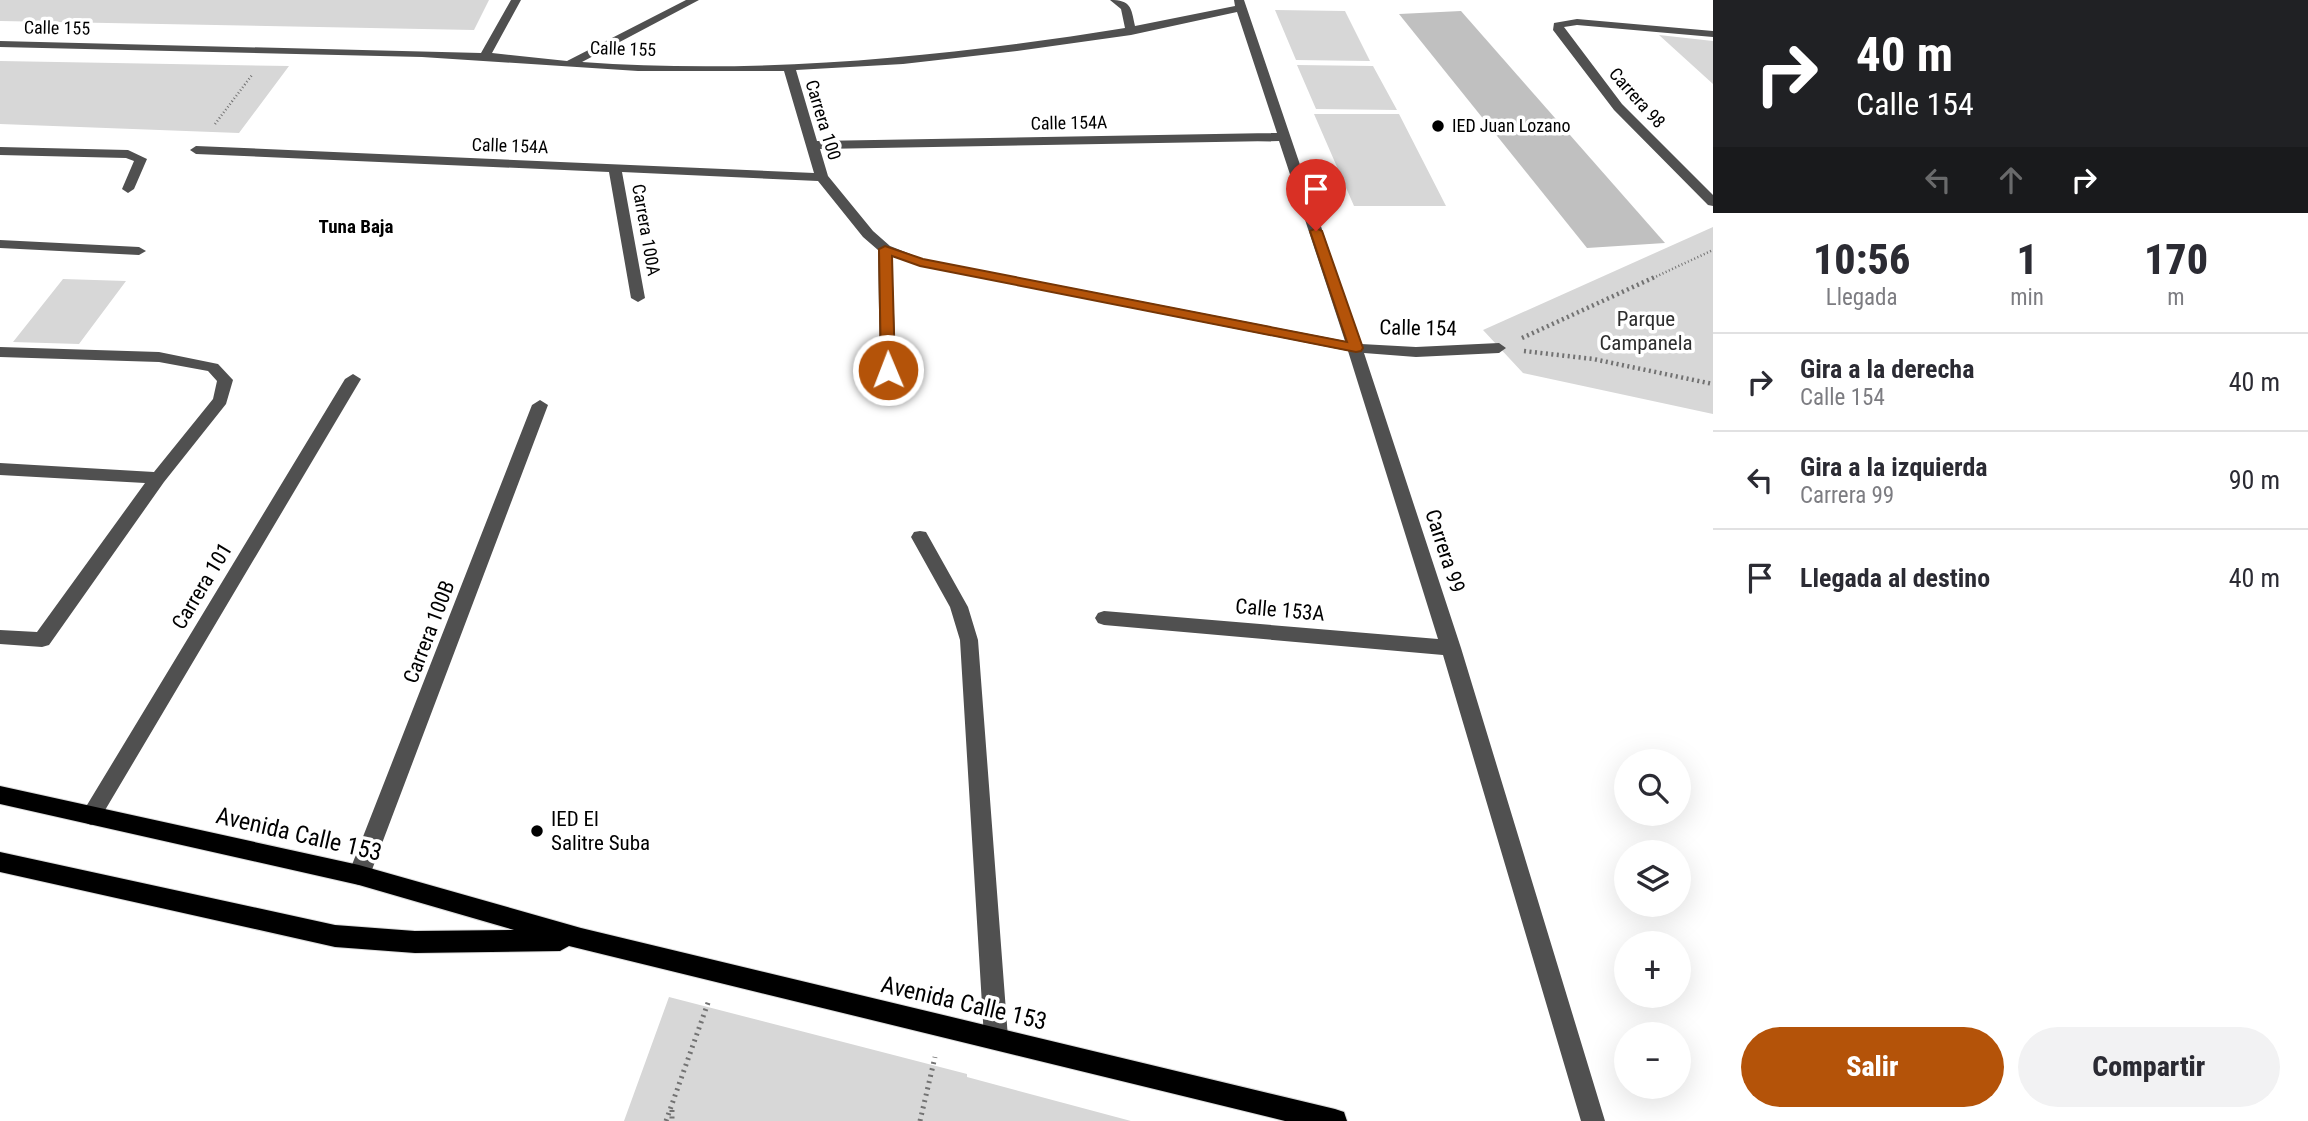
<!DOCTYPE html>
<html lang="es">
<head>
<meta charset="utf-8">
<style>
	body { margin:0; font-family:"Roboto Condensed",sans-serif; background:#f2f2f3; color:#2b2b33; height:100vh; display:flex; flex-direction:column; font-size:26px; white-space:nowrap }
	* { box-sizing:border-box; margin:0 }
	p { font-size:23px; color:#7c7c81 }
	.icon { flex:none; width:38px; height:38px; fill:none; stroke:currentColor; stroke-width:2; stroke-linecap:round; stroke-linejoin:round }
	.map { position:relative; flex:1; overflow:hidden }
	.sheet { display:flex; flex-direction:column; background:#fff; width:595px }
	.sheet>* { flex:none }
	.banner { background:#202124; color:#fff; overflow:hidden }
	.tools { position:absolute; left:1614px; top:749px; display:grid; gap:14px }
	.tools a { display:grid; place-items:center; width:77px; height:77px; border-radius:50%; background:#fff; box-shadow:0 7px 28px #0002; font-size:35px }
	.pin { position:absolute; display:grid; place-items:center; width:60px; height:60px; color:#fff; margin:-72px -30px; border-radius:50% 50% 50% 0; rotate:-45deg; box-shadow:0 0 7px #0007 }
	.pin .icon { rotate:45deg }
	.me { position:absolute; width:77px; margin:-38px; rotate:359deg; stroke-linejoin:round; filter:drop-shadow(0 0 5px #0008) }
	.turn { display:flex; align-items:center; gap:24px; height:147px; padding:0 28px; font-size:32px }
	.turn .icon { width:91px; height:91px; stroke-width:2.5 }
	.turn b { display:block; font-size:49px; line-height:60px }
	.lanes { display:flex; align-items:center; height:66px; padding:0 28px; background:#0003; justify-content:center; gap:35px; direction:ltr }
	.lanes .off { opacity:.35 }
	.eta { display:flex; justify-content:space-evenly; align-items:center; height:119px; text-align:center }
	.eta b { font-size:42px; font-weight:800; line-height:49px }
	.cta { display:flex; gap:14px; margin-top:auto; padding:14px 28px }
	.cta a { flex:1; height:80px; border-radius:42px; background:#b45309; color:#fff; font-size:28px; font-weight:800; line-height:80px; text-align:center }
	.cta a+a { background:#f2f2f3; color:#2b2b33 }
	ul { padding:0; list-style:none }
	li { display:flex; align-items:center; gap:21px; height:98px; padding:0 28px; border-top:2px solid #e1e1e2 }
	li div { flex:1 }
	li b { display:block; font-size:26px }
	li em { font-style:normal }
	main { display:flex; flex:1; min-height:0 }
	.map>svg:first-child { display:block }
</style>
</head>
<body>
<main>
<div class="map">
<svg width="1713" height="1121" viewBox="0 0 1713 1121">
	<rect width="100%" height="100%" fill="#fff"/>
	<path fill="#d7d7d7" d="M0,0H489L474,30L0,21Z
		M1275,10L1345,11L1370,61L1296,60Z
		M1659,35L1713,41V84Z
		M0,61L289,66L239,133L0,124Z
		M1297,65L1373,66L1397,110L1316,109Z
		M1314,114H1399L1446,206H1354Z
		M1713,227V414L1523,373L1483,330Z
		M63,279L126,281L79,344L13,342Z
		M669,997L967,1074V1077L1131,1121H624Z"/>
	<path fill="#c0c0c0" d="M1461,11L1665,243L1587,248L1399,14Z"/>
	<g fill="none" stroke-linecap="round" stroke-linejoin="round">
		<defs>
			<path id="major" d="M0,786L359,865L581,928L1335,1109L1344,1112L1347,1121H1285L569,946L560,951L415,953L335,947L0,872V852L335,925L415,931L514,930L359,885L0,804Z"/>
		</defs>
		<use href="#major" stroke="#dbdbdb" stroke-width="2"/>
		<path stroke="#727272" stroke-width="2.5" stroke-dasharray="1 2.5" stroke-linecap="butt" d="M215,124L252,75
			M1653,278L1713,250"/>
		<path stroke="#727272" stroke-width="4.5" stroke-dasharray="2 3.5" stroke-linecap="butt" d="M1522,338L1657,276
			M1524,351L1593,359L1713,384"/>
		<path stroke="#727272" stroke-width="5" stroke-dasharray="2 4.5" stroke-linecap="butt" d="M672,1110V1121
			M666,1121L709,1000
			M920,1121L935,1057"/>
		<path fill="#505050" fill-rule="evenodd" d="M511,0H521L492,53L567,61L686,0H699L582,62C763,75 946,57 1125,28L1121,9L1110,0C1131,0 1131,7 1135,26L1235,6L1234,0H1244L1361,344L1416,347L1499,343L1506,348L1499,353L1416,357L1364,353L1461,648L1605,1121H1581L1443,655L1104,625L1098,623L1095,618L1098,613L1104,611L1438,639L1348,351L920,266L892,256L896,370L888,375L880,370L878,250L863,237L818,181L622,172L645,298L638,302L631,298L609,172L196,154L190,150L196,146L814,173L784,71H638L422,57L0,47V41L481,53ZM1237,12L1277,133L817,141L796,70L903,64L1017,51L1131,35ZM1279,141L1345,341L923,259L890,246L873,231L828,176L820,149Z
			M1577,19L1713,31V37L1577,25L1564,27L1622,104L1713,195V206L1708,205L1614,110L1553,30L1554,23Z
			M0,147L128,150L147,159L134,189L128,193L122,189L134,161L126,158L0,155Z
			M0,240L139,247L146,251L139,255L0,248Z
			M0,347L159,352L218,364L233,380L226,404L164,482L49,645L42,647L0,644V630L37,632L145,483L0,475V463L154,472L213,399L217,381L208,371L159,362L0,357Z
			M353,374L361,379L98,822L91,825L84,822L81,816L84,810L345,379Z
			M540,400L548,405L370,875L367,882L359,885L351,882L348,875L532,405Z
			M920,531L926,532L968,607L978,640L1008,1038L1004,1046L996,1050L988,1046L984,1038L960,640L950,607L911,537L914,532Z"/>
		<use href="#major" fill="#000" fill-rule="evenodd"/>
	</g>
	<path fill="#b45309" stroke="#753606" stroke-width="2" d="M1316,228L1322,231L1363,348L1361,351L1356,352L920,266L892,256L895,370L888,374L881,370L879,249L885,246L923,259L1347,342L1310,231Z"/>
	<g fill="#000" stroke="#fff" stroke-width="2.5">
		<circle cx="1438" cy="126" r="7"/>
		<circle cx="537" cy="831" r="7"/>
	</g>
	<g text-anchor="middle" stroke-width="7" stroke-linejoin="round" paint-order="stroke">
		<g font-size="18" fill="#000" stroke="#fff">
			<text transform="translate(57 28) rotate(1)" y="6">Calle 155</text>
			<text transform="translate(623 49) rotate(2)" y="6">Calle 155</text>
			<text transform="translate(1637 98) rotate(48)" y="6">Carrera 98</text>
			<text transform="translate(823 120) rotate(73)" y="6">Carrera 100</text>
			<text transform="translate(1069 123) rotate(-1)" y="6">Calle 154A</text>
			<text transform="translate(510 146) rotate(2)" y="6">Calle 154A</text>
			<text transform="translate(646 230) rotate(80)" y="6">Carrera 100A</text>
		</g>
		<g font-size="18" fill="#000" stroke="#fff" text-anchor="start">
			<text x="1452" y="132">IED Juan Lozano</text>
		</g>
		<g font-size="19" font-weight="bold" fill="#000" stroke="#fff">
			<text x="356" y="233">Tuna Baja</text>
		</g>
		<g font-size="21" fill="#2e2e2e" stroke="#fff">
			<text x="1646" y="326">Parque<tspan x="1646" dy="24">Campanela</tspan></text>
		</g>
		<g font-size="21" fill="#000" stroke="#fff">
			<text transform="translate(1418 328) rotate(1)" y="7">Calle 154</text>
			<text transform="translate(1445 551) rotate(72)" y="7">Carrera 99</text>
			<text transform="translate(202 586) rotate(-59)" y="7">Carrera 101</text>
			<text transform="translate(1280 610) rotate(5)" y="7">Calle 153A</text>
			<text transform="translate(429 632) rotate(-69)" y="7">Carrera 100B</text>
		</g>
		<g font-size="21" fill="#000" stroke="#fff" text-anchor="start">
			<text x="551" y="826">IED El<tspan x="551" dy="24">Salitre Suba</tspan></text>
		</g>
		<g font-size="24" fill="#000" stroke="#fff">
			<text transform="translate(299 834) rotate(13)" y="8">Avenida Calle 153</text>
			<text transform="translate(964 1003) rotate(13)" y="8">Avenida Calle 153</text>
		</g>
	</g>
</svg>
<div class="tools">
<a><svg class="icon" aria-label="search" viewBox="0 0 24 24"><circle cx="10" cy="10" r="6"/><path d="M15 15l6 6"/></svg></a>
<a><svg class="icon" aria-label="layers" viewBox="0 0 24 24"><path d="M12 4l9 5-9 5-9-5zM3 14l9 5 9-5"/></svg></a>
<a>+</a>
<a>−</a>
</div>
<div class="pin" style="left:1316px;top:231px;background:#d93025"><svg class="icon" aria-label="arrive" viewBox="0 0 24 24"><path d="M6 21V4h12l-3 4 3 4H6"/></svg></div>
<svg class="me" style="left:888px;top:370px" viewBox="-20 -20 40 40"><circle r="17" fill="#b45309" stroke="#fff" stroke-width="3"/><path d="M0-11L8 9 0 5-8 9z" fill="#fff"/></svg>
</div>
<section class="sheet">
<div class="banner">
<div class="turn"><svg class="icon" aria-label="right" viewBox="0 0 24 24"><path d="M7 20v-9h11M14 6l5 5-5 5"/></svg><div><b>40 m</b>Calle 154</div></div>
<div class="lanes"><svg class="icon off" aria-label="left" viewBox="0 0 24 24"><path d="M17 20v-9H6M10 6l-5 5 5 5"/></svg><svg class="icon off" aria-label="ahead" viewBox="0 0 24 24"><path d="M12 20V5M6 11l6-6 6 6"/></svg><svg class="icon" aria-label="right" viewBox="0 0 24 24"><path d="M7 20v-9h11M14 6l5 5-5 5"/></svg></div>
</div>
<div class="eta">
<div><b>10:56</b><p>Llegada</p></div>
<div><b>1</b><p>min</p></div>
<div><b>170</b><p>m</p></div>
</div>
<ul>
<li><svg class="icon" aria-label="right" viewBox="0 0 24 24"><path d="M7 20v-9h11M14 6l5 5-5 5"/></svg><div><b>Gira a la derecha</b><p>Calle 154</p></div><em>40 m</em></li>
<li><svg class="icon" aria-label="left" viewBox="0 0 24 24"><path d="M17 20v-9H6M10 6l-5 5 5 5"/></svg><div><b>Gira a la izquierda</b><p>Carrera 99</p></div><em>90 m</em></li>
<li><svg class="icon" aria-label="arrive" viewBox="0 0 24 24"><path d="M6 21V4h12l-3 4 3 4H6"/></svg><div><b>Llegada al destino</b></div><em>40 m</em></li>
</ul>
<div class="cta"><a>Salir</a><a>Compartir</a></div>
</section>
</main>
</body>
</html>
